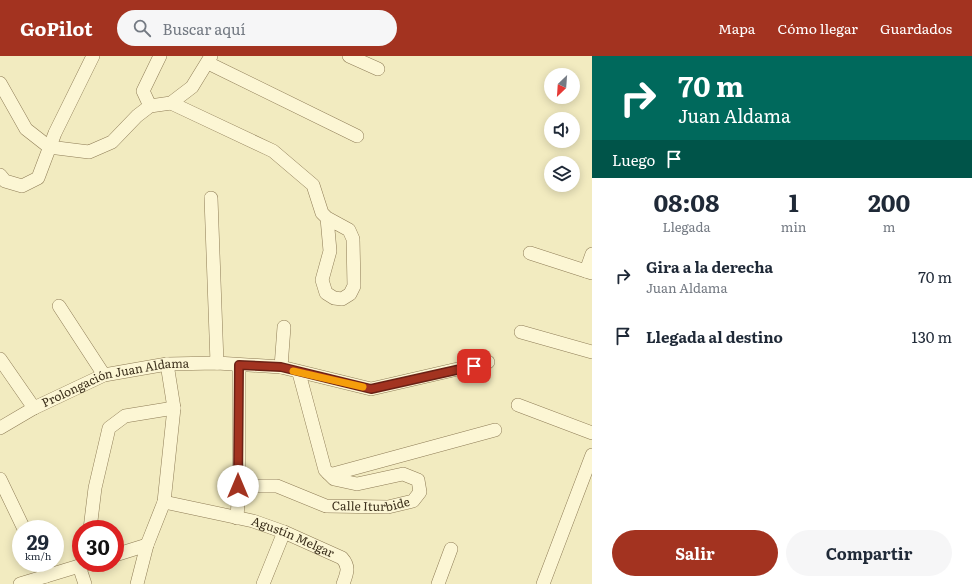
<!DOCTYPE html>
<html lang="es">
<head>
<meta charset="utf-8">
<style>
	body { margin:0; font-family:Literata,serif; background:#f6f6f7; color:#1f2937; height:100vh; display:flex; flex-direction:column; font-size:15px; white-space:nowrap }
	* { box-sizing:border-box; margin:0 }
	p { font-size:13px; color:#747a83 }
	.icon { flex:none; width:22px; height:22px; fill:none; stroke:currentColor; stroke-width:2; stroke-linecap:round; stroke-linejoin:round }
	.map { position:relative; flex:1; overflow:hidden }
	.details { display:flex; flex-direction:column; background:#fff; width:380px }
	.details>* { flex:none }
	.guide { background:#00695c; color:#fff; overflow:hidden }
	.needle { width:26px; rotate:205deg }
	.buttons { position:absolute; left:544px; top:12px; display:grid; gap:8px }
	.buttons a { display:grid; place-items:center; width:36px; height:36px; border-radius:50%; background:#fff; box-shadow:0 2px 10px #0003; font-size:20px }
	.speed { position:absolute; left:12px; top:464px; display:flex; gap:8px; font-size:20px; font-weight:700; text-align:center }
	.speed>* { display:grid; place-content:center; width:52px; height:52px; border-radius:50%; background:#fff; box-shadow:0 2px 10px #0003; line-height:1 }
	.speed small { font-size:10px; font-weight:400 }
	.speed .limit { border:6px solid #d22; background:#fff; color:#111 }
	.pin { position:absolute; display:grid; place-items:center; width:34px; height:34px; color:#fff; margin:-17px; border-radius:8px; box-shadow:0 2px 6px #0006 }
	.me { position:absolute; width:44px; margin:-22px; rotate:0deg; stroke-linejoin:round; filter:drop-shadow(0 0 3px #0008) }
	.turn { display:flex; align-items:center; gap:14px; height:84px; padding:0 20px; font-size:18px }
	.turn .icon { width:52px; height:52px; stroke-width:2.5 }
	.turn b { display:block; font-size:28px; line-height:34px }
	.then { display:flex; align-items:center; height:38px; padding:0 20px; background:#0003; gap:8px; font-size:15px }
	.eta { display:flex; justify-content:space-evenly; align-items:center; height:68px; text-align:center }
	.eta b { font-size:24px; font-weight:700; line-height:28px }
	.cta { display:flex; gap:8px; margin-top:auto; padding:8px 20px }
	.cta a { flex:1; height:46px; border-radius:24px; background:#a33320; color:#fff; font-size:16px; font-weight:700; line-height:46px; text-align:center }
	.cta a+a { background:#f6f6f7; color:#1f2937 }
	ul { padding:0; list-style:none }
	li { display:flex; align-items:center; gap:12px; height:60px; padding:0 20px }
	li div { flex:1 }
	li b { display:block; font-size:15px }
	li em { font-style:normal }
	header { display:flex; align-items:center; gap:24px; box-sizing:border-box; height:56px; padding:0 20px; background:#a33320; color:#fff }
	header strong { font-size:19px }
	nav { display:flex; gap:22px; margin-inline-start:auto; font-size:14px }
	.search { width:280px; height:36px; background:#f6f6f7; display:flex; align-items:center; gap:10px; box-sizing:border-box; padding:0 14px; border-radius:22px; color:#747a83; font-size:15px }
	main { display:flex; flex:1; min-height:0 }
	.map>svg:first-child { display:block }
</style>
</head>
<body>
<header>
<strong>GoPilot</strong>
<div class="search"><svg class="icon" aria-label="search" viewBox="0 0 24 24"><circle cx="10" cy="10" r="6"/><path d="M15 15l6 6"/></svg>Buscar aquí</div>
<nav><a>Mapa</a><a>Cómo llegar</a><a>Guardados</a></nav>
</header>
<main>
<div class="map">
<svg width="592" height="528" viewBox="0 0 592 528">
	<rect width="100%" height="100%" fill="#f2ebc0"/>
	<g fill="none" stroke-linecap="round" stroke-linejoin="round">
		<defs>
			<g id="minor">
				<path d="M349,0L378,13"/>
				<path d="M208,7L357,80"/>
				<path d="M0,27L26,73L49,91L89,96L112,86L137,60L150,50L171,47L192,31L211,0"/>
				<path d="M171,47L273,95L313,129L322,157L327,162L330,195L322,224L326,237L334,242L342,243L350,238L354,230L353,183L349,174L327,162"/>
				<path d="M150,50L143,35L160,0"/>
				<path d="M0,119L5,125L22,130L38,122L55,77L93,0"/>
				<path d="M211,142L217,307"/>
				<path d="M530,197L592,217"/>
				<path d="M586,215L592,198"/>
				<path d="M59,250L104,319"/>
				<path d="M521,276L592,296"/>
				<path d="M0,303L34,352"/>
				<path d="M281,311L284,271"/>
				<path d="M518,349L592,377"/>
				<path id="s1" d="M0,372L34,352L104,319L167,308L217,307L281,311L371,333L488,306"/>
				<path d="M328,417L333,418L495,374"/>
				<path d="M0,423L24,473"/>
				<path id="s2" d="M239,430H277L326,450L388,451L413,445L420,436L418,424L403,418L357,428L334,423L325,414L299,317"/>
				<path id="s3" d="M164,446L253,465L284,476L342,502C350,511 347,517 343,528"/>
				<path d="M237,462L239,430V309"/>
				<path d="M90,473L95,432L109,372L125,360L174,352"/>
				<path d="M115,499L147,489"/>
				<path d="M40,507L46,520"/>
				<path d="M79,510L85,528"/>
				<path d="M20,528L89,507"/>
				<path d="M137,528L147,489L164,446L174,352L167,308"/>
				<path d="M263,528L284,476"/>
				<path d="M438,528L451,493"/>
				<path d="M543,528L592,399"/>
			</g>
		</defs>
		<use href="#minor" stroke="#8e7c56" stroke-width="14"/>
		<use href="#minor" stroke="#fcf6d4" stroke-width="13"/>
	</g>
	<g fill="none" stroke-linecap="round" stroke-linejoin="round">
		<defs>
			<path id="route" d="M238,430L239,309L281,311L371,333L474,310"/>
		</defs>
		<use href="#route" stroke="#6a2115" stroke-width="10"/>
		<use href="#route" stroke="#a33320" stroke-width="7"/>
		<path stroke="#f59e0b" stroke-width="7" d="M293,315L363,331"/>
	</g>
	<g text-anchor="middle" stroke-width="4" stroke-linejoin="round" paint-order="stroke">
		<g font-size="12" fill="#3c301c" stroke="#f9f3d1">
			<text dy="4" stroke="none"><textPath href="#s1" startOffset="126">Prolongación Juan Aldama</textPath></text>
			<text dy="4" stroke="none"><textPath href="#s2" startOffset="136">Calle Iturbide</textPath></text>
			<text dy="4" stroke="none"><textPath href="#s3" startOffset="134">Agustín Melgar</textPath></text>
		</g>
	</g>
</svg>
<div class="buttons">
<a><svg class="needle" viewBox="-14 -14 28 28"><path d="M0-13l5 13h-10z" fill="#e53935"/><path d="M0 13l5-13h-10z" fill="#747a83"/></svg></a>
<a><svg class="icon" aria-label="sound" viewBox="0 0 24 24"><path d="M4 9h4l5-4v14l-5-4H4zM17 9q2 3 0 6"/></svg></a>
<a><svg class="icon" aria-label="layers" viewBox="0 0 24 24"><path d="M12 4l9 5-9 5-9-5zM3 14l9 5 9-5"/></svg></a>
</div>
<div class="speed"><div>29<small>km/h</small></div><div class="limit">30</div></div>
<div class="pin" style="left:474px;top:310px;background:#d93025"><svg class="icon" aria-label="arrive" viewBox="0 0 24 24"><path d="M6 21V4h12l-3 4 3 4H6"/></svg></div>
<svg class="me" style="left:238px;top:430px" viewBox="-20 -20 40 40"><circle r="19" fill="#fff"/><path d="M0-13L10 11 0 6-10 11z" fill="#a33320"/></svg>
</div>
<section class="details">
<div class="guide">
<div class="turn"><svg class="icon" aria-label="right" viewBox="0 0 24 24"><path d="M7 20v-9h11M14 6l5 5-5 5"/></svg><div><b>70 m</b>Juan Aldama</div></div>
<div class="then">Luego<svg class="icon" aria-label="arrive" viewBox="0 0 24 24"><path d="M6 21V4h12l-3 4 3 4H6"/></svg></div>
</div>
<div class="eta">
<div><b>08:08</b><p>Llegada</p></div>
<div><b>1</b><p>min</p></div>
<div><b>200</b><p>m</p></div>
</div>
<ul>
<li><svg class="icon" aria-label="right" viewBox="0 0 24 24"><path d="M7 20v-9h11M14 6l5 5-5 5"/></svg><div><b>Gira a la derecha</b><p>Juan Aldama</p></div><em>70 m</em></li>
<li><svg class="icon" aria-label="arrive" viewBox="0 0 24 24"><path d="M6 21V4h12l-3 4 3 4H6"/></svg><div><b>Llegada al destino</b></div><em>130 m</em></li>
</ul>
<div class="cta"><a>Salir</a><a>Compartir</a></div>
</section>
</main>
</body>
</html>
